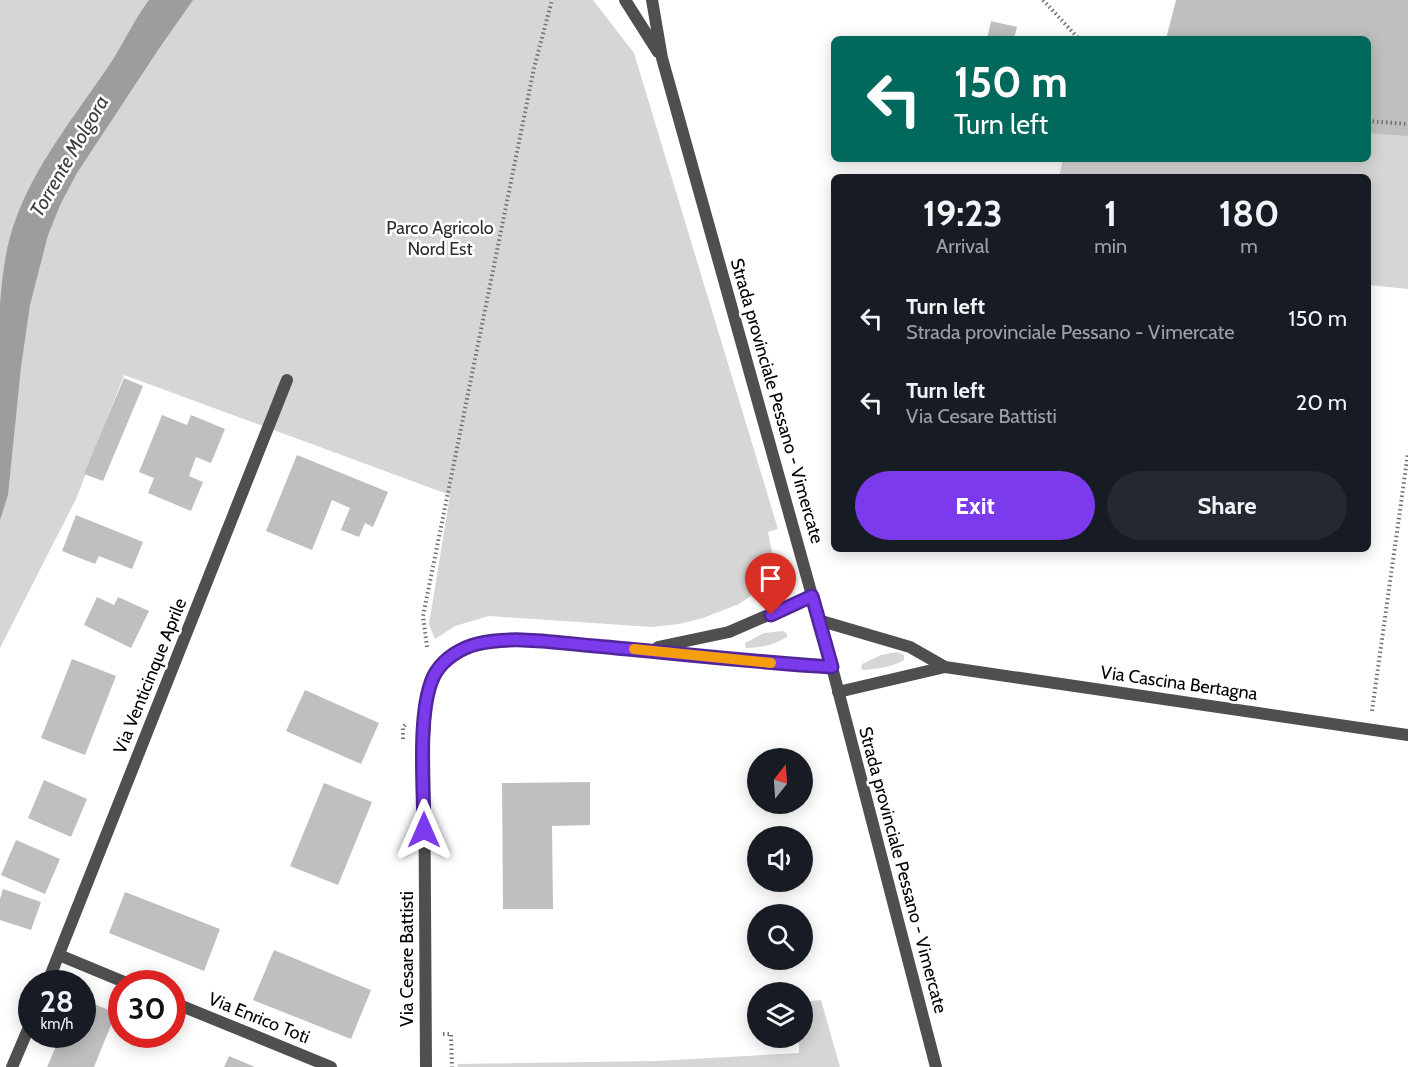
<!DOCTYPE html>
<html lang="en">
<head>
<meta charset="utf-8">
<style>
	body { margin:0; font-family:Cabin,sans-serif; background:#242831; color:#f1f3f6; height:100vh; display:flex; flex-direction:column; font-size:22px; white-space:nowrap }
	* { box-sizing:border-box; margin:0 }
	p { font-size:20px; color:#9ea1a6 }
	.icon { flex:none; width:33px; height:33px; fill:none; stroke:currentColor; stroke-width:2; stroke-linecap:round; stroke-linejoin:round }
	.map { position:relative; flex:1; overflow:hidden }
	.panel { position:absolute; left:831px; top:174px; width:540px; height:378px; display:flex; flex-direction:column; background:#171b24; border-radius:9px; box-shadow:0 3px 15px #0003 }
	.panel>* { flex:none }
	.banner { position:absolute; left:831px; top:36px; width:540px; height:126px; border-radius:9px; box-shadow:0 3px 15px #0003; background:#00695c; color:#fff; overflow:hidden }
	.needle { width:39px; rotate:17deg }
	.controls { position:absolute; left:747px; top:748px; display:grid; gap:12px }
	.controls a { display:grid; place-items:center; width:66px; height:66px; border-radius:50%; background:#171b24; box-shadow:0 3px 15px #0003; font-size:30px }
	.speed { position:absolute; left:18px; top:970px; display:flex; gap:12px; font-size:30px; font-weight:700; text-align:center }
	.speed>* { display:grid; place-content:center; width:78px; height:78px; border-radius:50%; background:#171b24; box-shadow:0 3px 15px #0003; line-height:1 }
	.speed small { font-size:15px; font-weight:400 }
	.speed .limit { border:9px solid #d22; background:#fff; color:#111 }
	.pin { position:absolute; display:grid; place-items:center; width:51px; height:51px; color:#fff; margin:-62px -26px; border-radius:50% 50% 50% 0; rotate:-45deg; box-shadow:0 0 6px #0007 }
	.pin .icon { rotate:45deg }
	.me { position:absolute; width:66px; margin:-33px; rotate:0deg; stroke-linejoin:round; filter:drop-shadow(0 0 4px #0008) }
	.turn { display:flex; align-items:center; gap:21px; height:126px; padding:0 24px; font-size:27px }
	.turn .icon { width:78px; height:78px; stroke-width:2.5 }
	.turn b { display:block; font-size:42px; line-height:51px }
	.eta { display:flex; justify-content:space-evenly; align-items:center; height:102px; text-align:center }
	.eta b { font-size:36px; font-weight:700; line-height:42px }
	.button { display:flex; gap:12px; margin-top:auto; padding:12px 24px }
	.button a { flex:1; height:69px; border-radius:36px; background:#7c3aed; color:#fff; font-size:24px; font-weight:700; line-height:69px; text-align:center }
	.button a+a { background:#242831; color:#f1f3f6 }
	ul { padding:0; list-style:none }
	li { display:flex; align-items:center; gap:18px; height:84px; padding:0 24px }
	li div { flex:1 }
	li b { display:block; font-size:22px }
	li em { font-style:normal }
	.map>svg:first-child { display:block }
</style>
</head>
<body>
<div class="map">
<svg width="1408" height="1067" viewBox="0 0 1408 1067">
	<rect width="100%" height="100%" fill="#fff"/>
	<path fill="#d6d6d6" d="M0,0H593L634,53L778,529L768,532L774,561L770,576L763,588L739,604L703,618L679,624L652,627L489,616L455,626L435,639L429,624L450,495L124,375L76,499L0,648Z
		M1368,127L1408,130V289L1368,285V177H1059L1063,159H1368Z
		M783,631L787,634V637C773,645 762,648 746,648L745,643L764,633Z
		M897,652L904,655V660C891,667 879,669 863,670L861,668L862,664L881,655Z
		M821,1000L840,1067H458L457,1064L656,1061L799,1053V1038H802L803,1002Z"/>
	<path fill="#9d9d9d" d="M149,0H193L158,50L77,173L61,203L48,235L30,305L21,367L8,495L0,520V305C2,278 5,250 14,224C34,166 74,117 108,67C123,45 133,21 149,0Z"/>
	<path fill="#bfbfbf" d="M1176,0H1408V136L1368,133V39H1166Z
		M991,21L1017,27L1014,39H987Z
		M124,378L143,386L103,481L84,474Z
		M162,415L187,425L191,415L225,429L211,463L196,457L189,476L203,482L191,511L148,493L154,478L139,472Z
		M297,455L388,492L373,527L365,523L359,537L341,530L350,508L332,500L312,550L266,531Z
		M76,515L143,542L132,569L99,556L95,564L62,551Z
		M97,597L114,605L118,597L149,611L131,648L84,625Z
		M72,659L116,676L85,755L41,738Z
		M305,690L379,723L361,764L286,731Z
		M44,780L87,799L71,837L28,818Z
		M590,782V825L552,826L553,909H503L502,783Z
		M324,783L372,802L338,885L290,866Z
		M16,840L60,859L45,894L1,875Z
		M3,889L41,902L31,930L0,920V899Z
		M125,892L220,929L204,971L109,933Z
		M274,950L371,990L351,1039L253,1000Z
		M82,999L116,1013L94,1067H47L61,1035H82Z
		M229,1056L255,1067H224Z"/>
	<g fill="none" stroke-linecap="round" stroke-linejoin="round">
		<path stroke="#717171" stroke-width="4" stroke-dasharray="1.5 3" stroke-linecap="butt" d="M1043,0L1079,39
			M1368,121L1408,124
			M427,647L423,616L534,68L552,0
			M1372,711L1408,453
			M403,739V727L406,724
			M443,1034H451L452,1067"/>
		<path stroke="#4f4f4f" stroke-width="12" d="M818,620L910,647L945,667L1408,735
			M658,647L729,632L812,596
			M838,692L945,667
			M59,955L129,984
			M47,984L287,380
			M172,1002L331,1067
			M12,1067L32,1020
			M426,1067L424,740C425,714 425,681 444,662C458,649 476,643 494,641C527,637 562,644 595,646C674,652 752,662 832,667"/>
		<path stroke="#4f4f4f" stroke-width="12" d="M625,0L658,52
			M652,0L662,58L832,667L936,1067"/>
	</g>
	<g fill="none" stroke-linecap="round" stroke-linejoin="round">
		<defs>
			<path id="route" d="M424,830C424,791 416,704 436,672C445,658 461,648 477,644C514,635 557,643 595,646C674,653 752,662 832,667L812,596L771,615"/>
		</defs>
		<use href="#route" stroke="#51269a" stroke-width="15"/>
		<use href="#route" stroke="#7c3aed" stroke-width="10"/>
		<path stroke="#f59e0b" stroke-width="10" d="M634,649L771,663"/>
	</g>
	<g text-anchor="middle" stroke-width="5" stroke-linejoin="round" paint-order="stroke">
		<g font-size="18" fill="#2d2d2d" stroke="#fff">
			<text x="440" y="234">Parco Agricolo<tspan x="440" dy="21">Nord Est</tspan></text>
		</g>
		<g font-size="18" fill="#000" stroke="#fff">
			<text transform="translate(777 401) rotate(74)" y="6">Strada provinciale Pessano - Vimercate</text>
			<text transform="translate(150 676) rotate(-68)" y="6">Via Venticinque Aprile</text>
			<text transform="translate(1179 683) rotate(8)" y="6">Via Cascina Bertagna</text>
			<text transform="translate(903 870) rotate(75)" y="6">Strada provinciale Pessano - Vimercate</text>
			<text transform="translate(407 959) rotate(-90)" y="6">Via Cesare Battisti</text>
			<text transform="translate(259 1018) rotate(22)" y="6">Via Enrico Toti</text>
		</g>
		<g font-size="20" font-style="italic" fill="#3e3e3e" stroke="#fff">
			<text transform="translate(69 156) rotate(-60)" y="7">Torrente Molgora</text>
		</g>
	</g>
</svg>
<div class="controls">
<a><svg class="needle" viewBox="-14 -14 28 28"><path d="M0-13l5 13h-10z" fill="#e53935"/><path d="M0 13l5-13h-10z" fill="#9ea1a6"/></svg></a>
<a><svg class="icon" aria-label="sound" viewBox="0 0 24 24"><path d="M4 9h4l5-4v14l-5-4H4zM17 9q2 3 0 6"/></svg></a>
<a><svg class="icon" aria-label="search" viewBox="0 0 24 24"><circle cx="10" cy="10" r="6"/><path d="M15 15l6 6"/></svg></a>
<a><svg class="icon" aria-label="layers" viewBox="0 0 24 24"><path d="M12 4l9 5-9 5-9-5zM3 14l9 5 9-5"/></svg></a>
</div>
<div class="speed"><div>28<small>km/h</small></div><div class="limit">30</div></div>
<div class="pin" style="left:771px;top:615px;background:#d93025"><svg class="icon" aria-label="arrive" viewBox="0 0 24 24"><path d="M6 21V4h12l-3 4 3 4H6"/></svg></div>
<svg class="me" style="left:424px;top:830px" viewBox="-20 -20 40 40"><path d="M0-17L14 15 0 8-14 15z" fill="#7c3aed" stroke="#fff" stroke-width="4"/></svg>
<div class="banner">
<div class="turn"><svg class="icon" aria-label="left" viewBox="0 0 24 24"><path d="M17 20v-9H6M10 6l-5 5 5 5"/></svg><div><b>150 m</b>Turn left</div></div>
</div>
<section class="panel">
<div class="eta">
<div><b>19:23</b><p>Arrival</p></div>
<div><b>1</b><p>min</p></div>
<div><b>180</b><p>m</p></div>
</div>
<ul>
<li><svg class="icon" aria-label="left" viewBox="0 0 24 24"><path d="M17 20v-9H6M10 6l-5 5 5 5"/></svg><div><b>Turn left</b><p>Strada provinciale Pessano - Vimercate</p></div><em>150 m</em></li>
<li><svg class="icon" aria-label="left" viewBox="0 0 24 24"><path d="M17 20v-9H6M10 6l-5 5 5 5"/></svg><div><b>Turn left</b><p>Via Cesare Battisti</p></div><em>20 m</em></li>
</ul>
<div class="button"><a>Exit</a><a>Share</a></div>
</section>
</div>
</body>
</html>
